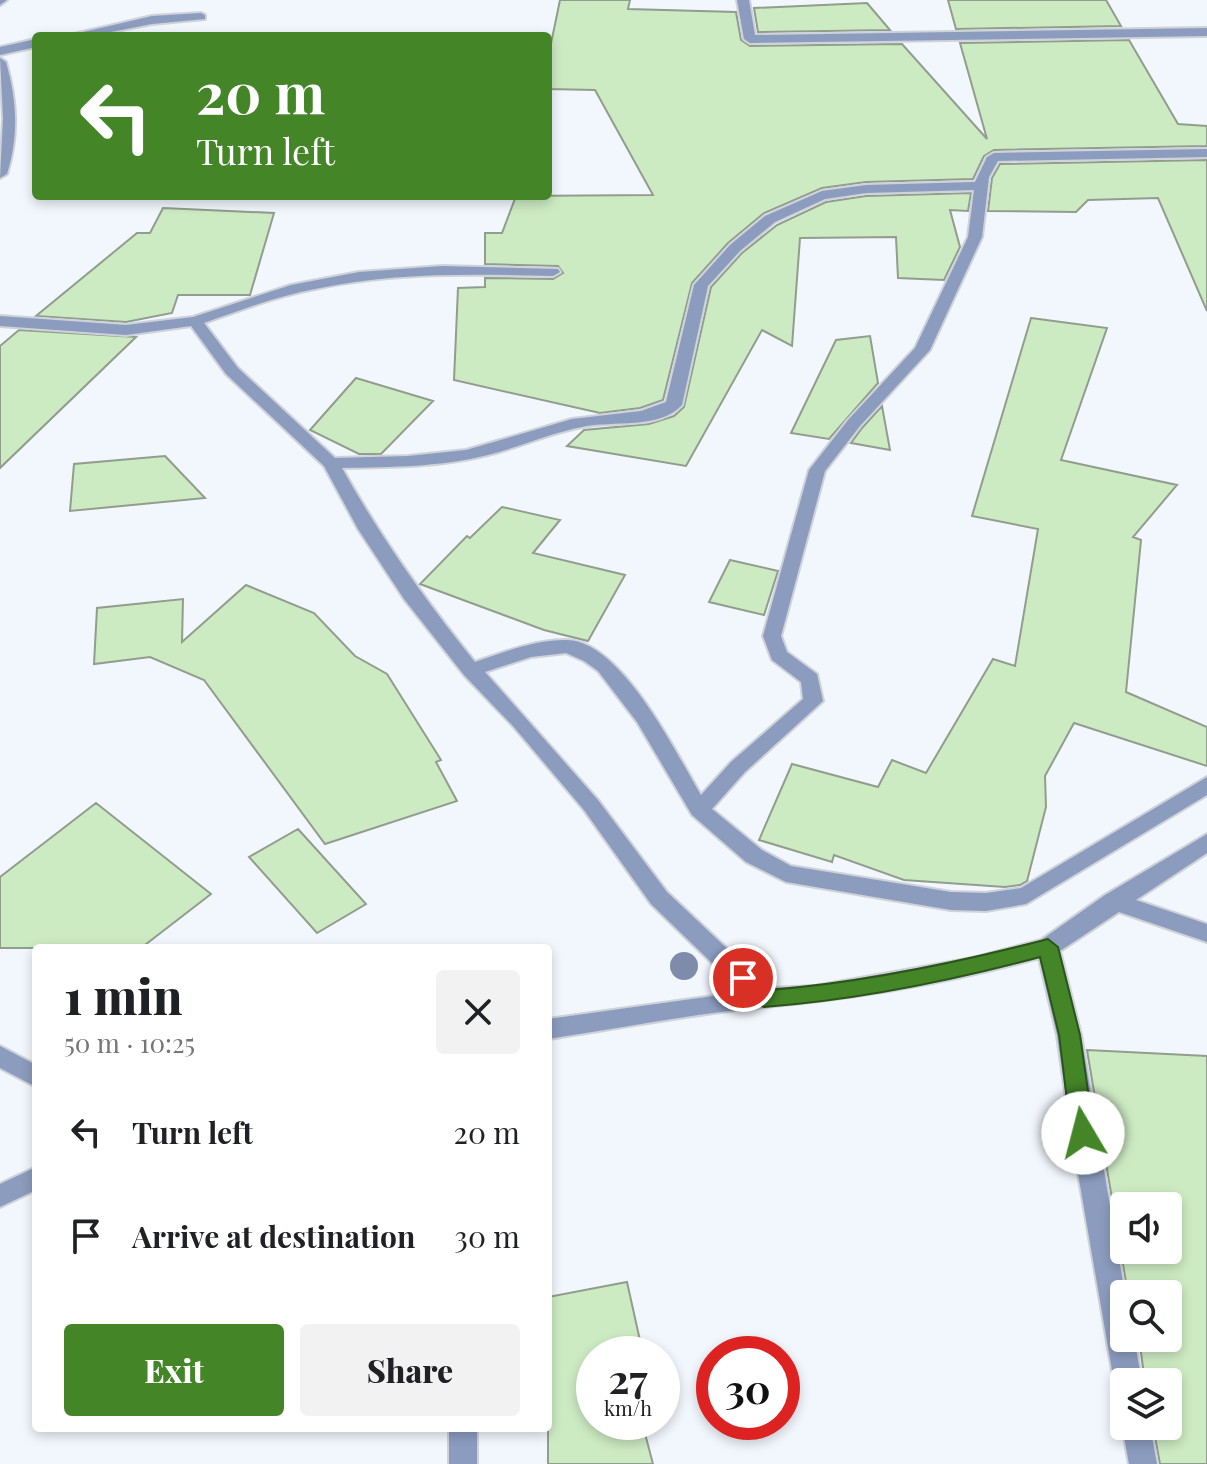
<!DOCTYPE html>
<html lang="en">
<head>
<meta charset="utf-8">
<style>
	body { margin:0; font-family:"Playfair Display",serif; background:#f2f2f2; color:#202124; height:100vh; display:flex; flex-direction:column; font-size:30px; white-space:nowrap }
	* { box-sizing:border-box; margin:0 }
	p { font-size:26px; color:#757577 }
	.icon { flex:none; width:44px; height:44px; fill:none; stroke:currentColor; stroke-width:2; stroke-linecap:round; stroke-linejoin:round }
	.map { position:relative; flex:1; overflow:hidden }
	.details { position:absolute; left:32px; top:944px; width:520px; height:488px; display:flex; flex-direction:column; background:#fff; border-radius:8px; box-shadow:0 4px 12px #0003 }
	.details>* { flex:none }
	.guide { position:absolute; left:32px; top:32px; width:520px; height:168px; border-radius:8px; box-shadow:0 4px 12px #0003; background:#438527; color:#fff; overflow:hidden }
	.buttons { position:absolute; left:1110px; top:1192px; display:grid; gap:16px }
	.buttons a { display:grid; place-items:center; width:72px; height:72px; border-radius:8px; background:#fff; box-shadow:0 4px 12px #0003; font-size:40px }
	.speed { position:absolute; left:576px; top:1336px; display:flex; gap:16px; font-size:40px; font-weight:700; text-align:center }
	.speed>* { display:grid; place-content:center; width:104px; height:104px; border-radius:50%; background:#fff; box-shadow:0 4px 12px #0003; line-height:1 }
	.speed small { font-size:20px; font-weight:400 }
	.speed .limit { border:12px solid #d22; background:#fff; color:#111 }
	.pin { position:absolute; display:grid; place-items:center; width:68px; height:68px; color:#fff; margin:-34px; border:4px solid #fff; border-radius:50%; box-shadow:0 2px 8px #0007 }
	.me { position:absolute; width:88px; margin:-44px; rotate:352deg; stroke-linejoin:round; filter:drop-shadow(0 0 6px #0008) }
	.turn { display:flex; align-items:center; gap:28px; height:168px; padding:0 32px; font-size:36px }
	.turn .icon { width:104px; height:104px; stroke-width:2.5 }
	.turn b { display:block; font-size:56px; line-height:68px }
	.round { display:grid; place-items:center; flex:none; width:84px; height:84px; border-radius:8px; background:#f2f2f2 }
	.overview { display:flex; align-items:center; justify-content:space-between; height:136px; padding:0 32px }
	h1 { font-size:48px; font-weight:800; line-height:60px }
	.action { display:flex; gap:16px; margin-top:auto; padding:16px 32px }
	.action a { flex:1; height:92px; border-radius:8px; background:#438527; color:#fff; font-size:32px; font-weight:800; line-height:92px; text-align:center }
	.action a+a { background:#f2f2f2; color:#202124 }
	ul { padding:0; list-style:none }
	li { display:flex; align-items:center; gap:24px; height:104px; padding:0 32px }
	li div { flex:1 }
	li b { display:block; font-size:30px }
	li em { font-style:normal }
	.map>svg:first-child { display:block }
</style>
</head>
<body>
<div class="map">
<svg width="1207" height="1464" viewBox="0 0 1207 1464">
	<rect width="100%" height="100%" fill="#f2f6fd"/>
	<path fill="#cdebc3" stroke="#919d8d" stroke-width="2" fill-rule="evenodd" d="M560,0H630L628,9L736,12L741,40L750,46L902,44L987,139L960,43L1129,40L1178,124L1207,126V146L994,150L984,156L973,179L866,182L822,188L764,213L728,243L692,283L663,400L640,408L600,413L454,380L458,288L485,287V278L553,279L563,273L558,266L485,264V233H502L516,196L653,195L595,90L548,89V58Z
		M948,0H1106L1121,26L956,29Z
		M867,3L890,30L758,32L754,8Z
		M1207,160V311L1158,198L1088,200L1076,212L988,211L992,178L1000,164Z
		M971,193L968,211L950,210L960,247L944,280L898,278L896,237L800,238L792,346L762,330L686,466L567,446L584,430L649,424L674,416L684,407L711,287L742,253L777,225L826,202L866,196Z
		M163,208L274,213L250,295H178L172,313L126,322L36,316L137,233H150Z
		M1031,318L1107,328L1061,460L1177,485L1133,537L1141,540L1126,692L1207,727V766L1074,723L1045,776L1046,807L1027,881L1020,885L1005,887L904,880L834,855L832,862L759,840L792,764L878,787L892,760L926,773L993,659L1015,666L1038,529L972,516Z
		M19,330L136,337L0,468V346Z
		M870,336L878,383L829,439L791,433L836,340Z
		M356,378L433,401L381,454H359L310,430Z
		M882,406L890,450L851,443L862,428Z
		M165,456L205,498L70,511L74,464Z
		M502,507L560,520L533,553L625,575L588,641L544,630L420,584L467,536L470,538Z
		M730,560L778,571L764,615L709,602Z
		M246,585L314,613L355,656L387,674L441,760L436,762L457,801L325,844L204,680L150,657L94,664L97,608L183,599L182,642Z
		M96,803L211,894L141,948H0V877Z
		M298,829L366,904L317,933L249,857Z
		M1087,1050L1207,1056V1464H1160L1153,1426H1168V1382H1145L1139,1338H1168V1294H1128ZM1124,1206H1168V1250H1124Z
		M627,1282L643,1354H594V1422H642L653,1464H548V1297Z"/>
	<g fill="none" stroke-linecap="round" stroke-linejoin="round">
		<defs>
			<path id="minor" d="M0,0H7L0,5Z
				M737,0H749L755,35L1207,28V36L750,43L744,39Z
				M201,13L205,15V19L152,24L90,36H66L152,16Z
				M36,39V47L0,55V47Z
				M0,58L6,62C17,101 19,135 7,174L0,178L3,118Z
				M1207,149V157L998,161L989,177L982,237L930,350L860,426L825,471L781,636L787,652L817,674L823,701L745,772L712,809L762,850L791,866L951,892L986,893L1021,888L1207,777V795L1026,904L986,911L951,910L786,882L746,862L692,815L637,722L598,671L584,661L566,653L531,657L485,672L598,800L667,892L769,988L815,986L973,958L1041,940L1105,895L1207,834V853L1136,900L1207,924V942L1119,912L1060,951L1081,1035L1125,1294L1124,1338H1134L1142,1382H1124V1394L1118,1391L1114,1382L1071,1133L1057,1035L1039,958C949,983 858,998 765,1007C692,1014 620,1028 548,1039V1019L742,992L651,904L584,810L513,726L464,675L404,599L358,529L324,466L226,374L191,326L126,335L0,326V316L126,325L193,317L291,285L359,272L442,266L558,269L560,272L553,276C474,274 393,272 315,289C277,296 241,310 204,323L238,368L335,458L408,456L466,450L572,419L641,411L666,402L694,285L730,245L765,216L822,191L866,185L975,182L987,157L994,153ZM974,190L968,237L915,348L848,420L809,470L763,636L772,660L801,682L803,699L731,762L701,795C676,753 621,640 566,640C534,640 504,652 475,662C425,600 381,538 342,468C391,467 441,467 488,455C520,447 550,433 582,427C613,420 659,430 682,405L708,286L740,251L775,222L825,199L866,193Z
				M0,1046L36,1065V1087L0,1068Z
				M36,1167V1190L0,1207V1184Z
				M1124,1421V1426H1150L1157,1464H1129L1122,1426Z
				M449,1428H477V1464H449Z"/>
		</defs>
		<use href="#minor" stroke="#ced2d9" stroke-width="4"/>
		<use href="#minor" fill="#8c9cbf" fill-rule="evenodd"/>
	</g>
	<circle fill="#7f8baa" cx="684" cy="966" r="14"/>
	<path fill="#438527" stroke="#2c5619" stroke-width="2" d="M1048,939L1058,947L1080,1035L1094,1133L1091,1140L1083,1142L1075,1140L1071,1133L1059,1035L1040,957C950,981 857,1000 764,1007L756,1004L732,978L743,970L768,990C862,983 956,963 1048,939Z"/>
</svg>
<div class="buttons">
<a><svg class="icon" aria-label="sound" viewBox="0 0 24 24"><path d="M4 9h4l5-4v14l-5-4H4zM17 9q2 3 0 6"/></svg></a>
<a><svg class="icon" aria-label="search" viewBox="0 0 24 24"><circle cx="10" cy="10" r="6"/><path d="M15 15l6 6"/></svg></a>
<a><svg class="icon" aria-label="layers" viewBox="0 0 24 24"><path d="M12 4l9 5-9 5-9-5zM3 14l9 5 9-5"/></svg></a>
</div>
<div class="speed"><div>27<small>km/h</small></div><div class="limit">30</div></div>
<div class="pin" style="left:743px;top:978px;background:#d93025"><svg class="icon" aria-label="arrive" viewBox="0 0 24 24"><path d="M6 21V4h12l-3 4 3 4H6"/></svg></div>
<svg class="me" style="left:1083px;top:1133px" viewBox="-20 -20 40 40"><circle r="19" fill="#fff"/><path d="M0-13L10 11 0 6-10 11z" fill="#438527"/></svg>
<div class="guide">
<div class="turn"><svg class="icon" aria-label="left" viewBox="0 0 24 24"><path d="M17 20v-9H6M10 6l-5 5 5 5"/></svg><div><b>20 m</b>Turn left</div></div>
</div>
<section class="details">
<div class="overview"><div><h1>1 min</h1><p>50 m · 10:25</p></div><a class="round"><svg class="icon" aria-label="close" viewBox="0 0 24 24"><path d="M6 6l12 12M18 6L6 18"/></svg></a></div>
<ul>
<li><svg class="icon" aria-label="left" viewBox="0 0 24 24"><path d="M17 20v-9H6M10 6l-5 5 5 5"/></svg><div><b>Turn left</b></div><em>20 m</em></li>
<li><svg class="icon" aria-label="arrive" viewBox="0 0 24 24"><path d="M6 21V4h12l-3 4 3 4H6"/></svg><div><b>Arrive at destination</b></div><em>30 m</em></li>
</ul>
<div class="action"><a>Exit</a><a>Share</a></div>
</section>
</div>
</body>
</html>
